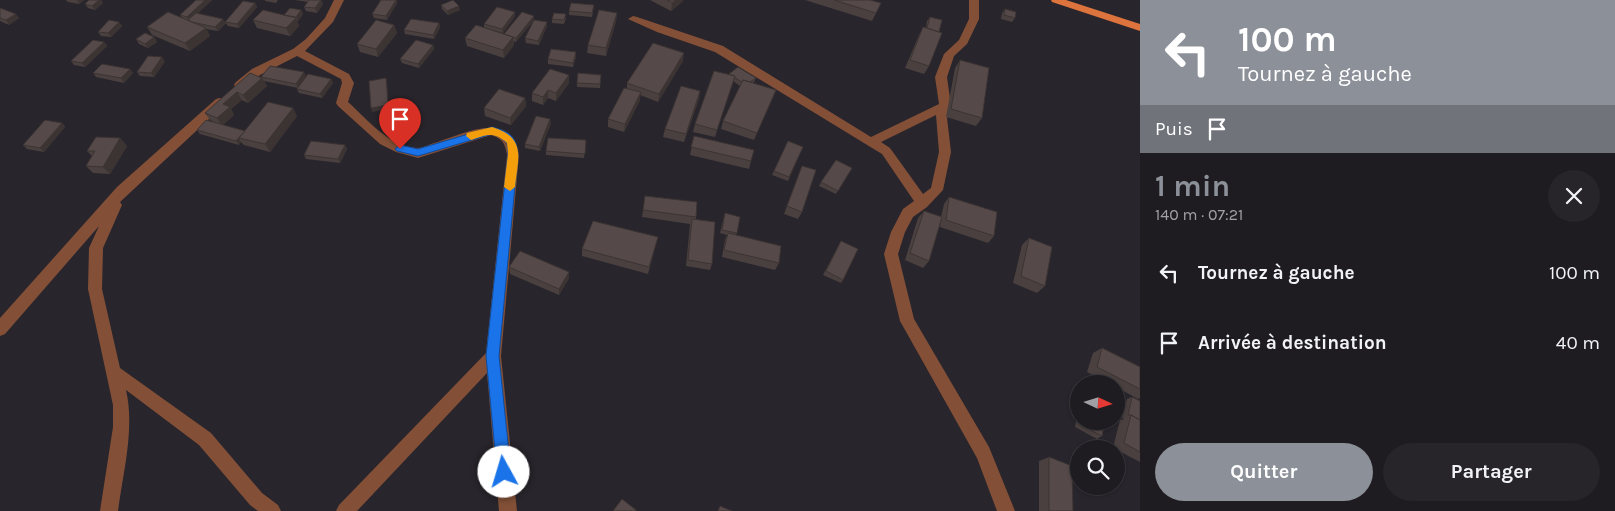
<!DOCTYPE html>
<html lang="fr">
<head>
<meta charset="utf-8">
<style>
	body { margin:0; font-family:Karla,sans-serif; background:#27252a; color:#f1f3f6; height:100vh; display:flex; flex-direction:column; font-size:19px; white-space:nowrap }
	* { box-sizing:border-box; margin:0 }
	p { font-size:16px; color:#a1a1a5 }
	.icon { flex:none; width:28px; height:28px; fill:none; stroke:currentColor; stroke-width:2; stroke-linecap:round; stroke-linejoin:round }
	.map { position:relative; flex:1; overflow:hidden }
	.details { display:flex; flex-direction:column; background:#1f1c21; width:475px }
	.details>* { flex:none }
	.hud { background:#8c9099; color:#fff; overflow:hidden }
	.needle { width:32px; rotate:94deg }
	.tools { position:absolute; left:1070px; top:375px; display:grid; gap:10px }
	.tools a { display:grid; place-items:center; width:55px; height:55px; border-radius:50%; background:#1f1c21; box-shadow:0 1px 4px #0004,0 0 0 1px #3c3a3f; font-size:25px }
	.pin { position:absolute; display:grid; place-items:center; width:42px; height:42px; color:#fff; margin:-51px -21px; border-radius:50% 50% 50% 0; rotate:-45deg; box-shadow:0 0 5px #0007 }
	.pin .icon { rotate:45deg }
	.me { position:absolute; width:55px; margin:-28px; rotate:354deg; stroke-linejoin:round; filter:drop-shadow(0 0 4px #0008) }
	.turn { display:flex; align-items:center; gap:18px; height:105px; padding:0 15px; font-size:22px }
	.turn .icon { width:65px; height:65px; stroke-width:2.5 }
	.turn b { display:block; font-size:35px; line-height:42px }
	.then { display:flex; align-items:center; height:48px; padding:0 15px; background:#0003; gap:10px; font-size:19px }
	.round { display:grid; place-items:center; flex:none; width:52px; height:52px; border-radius:26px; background:#27252a }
	.summary { display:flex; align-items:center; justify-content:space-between; height:85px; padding:0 15px }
	h1 { font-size:30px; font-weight:700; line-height:38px; color:#8c9099 }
	.primary-button { display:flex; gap:10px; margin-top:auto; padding:10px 15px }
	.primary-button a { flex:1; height:58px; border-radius:30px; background:#8c9099; color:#fff; font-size:20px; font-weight:700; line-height:58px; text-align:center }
	.primary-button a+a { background:#27252a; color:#f1f3f6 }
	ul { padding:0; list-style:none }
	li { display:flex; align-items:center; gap:15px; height:70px; padding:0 15px }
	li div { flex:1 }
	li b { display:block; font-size:19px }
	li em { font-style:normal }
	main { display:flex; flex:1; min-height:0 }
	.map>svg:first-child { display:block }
</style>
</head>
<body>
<main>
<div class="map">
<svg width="1140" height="511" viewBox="0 0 1140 511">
	<rect width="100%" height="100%" fill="#29252c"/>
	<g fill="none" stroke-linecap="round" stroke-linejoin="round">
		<path fill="#835037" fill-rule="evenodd" d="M334,0H344L333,22L305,51L349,74L354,83L348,102C367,119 389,147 417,148C421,148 427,146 431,144C462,135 511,107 519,155L501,356L517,511H499L487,373L357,511H336L339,505L486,353L507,155C505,143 503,139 491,135L418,158L396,152L380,144L338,106L336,103L342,83L341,79L297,56L260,75L244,88H236L234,85L236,82L252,69L293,49L306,39L325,18Z
			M969,0H979V19L967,44L954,56L947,77L951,106L947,118L951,152L943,190L927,207L913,217L905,232L898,254L914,319L989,447L1015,511H997L977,458L900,321L884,254L891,232L903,209L914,201L882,154L715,52L657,32L628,19L633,16L637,17L723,46L871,137L939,104L935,77L944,54L959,40L969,19ZM936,115L939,152L931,188L923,194L890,148L881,142Z
			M220,98L224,99L226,102L224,105L120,202L122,205L103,248L102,289L120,368L211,433L262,493L278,505L281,511H258L250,505L199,445L126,390C135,429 123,472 118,511H100L113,427V405L88,289L89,248L99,226L5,334L0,336V318L117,187L216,99Z"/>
		<path fill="#dd743e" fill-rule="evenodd" d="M1051,0H1066L1140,24V31L1052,2Z"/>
	</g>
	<path fill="#49403f" d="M66,0H84L79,4L68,2Z
		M89,0H101L103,3L95,10L88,8L85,4Z
		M196,0H212L198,13L226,23L218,31L206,29L210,36L190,51L152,35L147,27L182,18L180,15Z
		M265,0H278L276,3L265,1Z
		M295,0H321L323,4L317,13L306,11L304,7L308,2Z
		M381,0H397V3L387,20L374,18L372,14Z
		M650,0H683V1L671,11Z
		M805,0H870L881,3L872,21Z
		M255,3L257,7L239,28L228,26L225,22Z
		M441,5L460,10L448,15L442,9Z
		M594,5L592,17L569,15V11Z
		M0,8L19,18L9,25L0,21Z
		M1005,9L1015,18L1012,22L1001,19L1002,13Z
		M301,10L303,14L298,21H297L299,26L290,36L257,28L253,20L284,15Z
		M617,13L616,21L606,56L587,53L588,45Z
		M515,16L503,33L484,28V24Z
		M930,17L929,66L924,74L905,68L919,35L923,27L926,28L927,21Z
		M566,18L564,24L552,23V19Z
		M534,20L516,42L514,41V45L504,58L467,46L465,38L504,34Z
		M119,22L122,26L111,37L101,36L98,32Z
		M547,22V26L539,45L526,43L525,38Z
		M439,23L440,27L434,39L405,34L404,30Z
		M394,25L397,33L378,57L360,52L357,44Z
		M154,37L157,42L148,48L139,44L136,39Z
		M104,42L107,46L85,67L74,65L71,61Z
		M433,45L434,49L419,68L402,63L400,59Z
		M576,57L573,67L548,64V59Z
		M960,60L982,118L976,126L946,117L955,68Z
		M165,61L154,77L140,76L137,72Z
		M683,61L658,102L640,95V100L624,132L608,127V119L627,88V83Z
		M130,69L133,73L124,83L96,77L93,73Z
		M729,74L756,78L754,82L753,83L776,90L754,140L721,129L723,121L740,86L733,81L715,137L693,132L695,124Z
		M601,75L600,88L577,87V83Z
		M306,76L298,88L331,79L333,83L322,98L299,93L297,89L298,88L264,81L267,86L248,103L242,100L231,109L234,115L223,125L245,131L297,116L270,152L244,145L241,142L239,145L200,134L197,130L214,122L210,120L205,113L261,78Z
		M569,83L556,101L548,98L543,105L532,101V93Z
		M700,91L699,99L684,142L663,137L665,129Z
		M525,98L526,106L511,125L485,116L484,108Z
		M62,123L65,127L44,152L27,149L23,145Z
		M551,123L540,151L525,148V144Z
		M694,136L751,161L749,169L690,155Z
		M120,138L127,146L110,174L93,173L86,166L92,156L87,151Z
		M586,140L584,158L546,155V151Z
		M788,141L803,147L788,181L772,175Z
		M345,145L347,149L340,163L306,159L304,155Z
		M802,166V212L798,219L784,214Z
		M852,168L836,194L819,186L821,182Z
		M645,196L696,217V219L712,264L710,270L686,266L690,224L642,217Z
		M949,197L994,236L988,243L940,227L941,221L929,261L923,268L905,260L918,218L924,211L941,217L944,204Z
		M725,213L737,233L736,235L779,263L775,270L722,257L725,240L727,235L720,233Z
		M658,237L648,274L582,256V249Z
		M1029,238L1045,286L1037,293L1013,283L1022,245Z
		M841,241L843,280L841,283L823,275Z
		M509,267L569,278L559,295L510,274Z
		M1102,348L1140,367V398L1138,399L1116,387V384H1109L1087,372L1093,353Z
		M1132,397L1140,401V462L1113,448L1120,420L1124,419L1122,418L1127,399Z
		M1078,411H1079V421H1105L1102,436L1097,439L1075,427Z
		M1049,457L1073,511H1039V461Z"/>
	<path fill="#3c3433" d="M77,0H84L79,4Z
		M99,0H101L103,3L95,10L92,6Z
		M205,0H212L190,21L187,17Z
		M321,0L323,4L317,13L315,8Z
		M396,0H397V3L387,20L386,16Z
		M676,0H683V1L671,11L672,3Z
		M255,3L257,7L239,28L237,24Z
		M459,6L460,10L448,15L447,11Z
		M301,10L303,14L298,21L296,17Z
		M515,12V16L503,33L502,29Z
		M617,13L616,21L606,56V48Z
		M16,14L19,18L9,25L6,20Z
		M534,16V20L516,42V38Z
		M296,18L299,26L290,36L286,28Z
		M223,19L226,23L218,31L215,27Z
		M119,22L122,26L111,37L108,33Z
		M547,22V26L539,45L538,41Z
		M439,23L440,27L434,39L433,35Z
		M394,25L397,33L378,57L376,49Z
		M206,28L210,36L190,51L185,43Z
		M154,37L157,42L148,48L145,44Z
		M513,37L514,45L504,58L503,50Z
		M104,42L107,46L85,67L82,63Z
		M433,45L434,49L419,68L418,64Z
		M576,52V57L573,67V63Z
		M684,53L683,61L658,102L659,94Z
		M162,57L165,61L154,77L151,73Z
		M130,69L133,73L124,83L121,78Z
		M304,72L306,76L298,88L296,84Z
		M569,75V83L556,101V93Z
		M262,78L267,86L248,103L243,95Z
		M386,78L387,82L389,109L372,112L371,108Z
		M331,79L333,83L322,98L320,94Z
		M548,90V98L543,105V97Z
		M776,90L773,98L754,140L757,133Z
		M700,91L699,99L684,142L686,134Z
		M237,92L242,100L231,109L234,115L222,126L217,118L223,104Z
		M641,92L640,100L624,132L625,124Z
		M525,98L526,106L511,125L510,118Z
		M293,108L297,116L270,152L265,144Z
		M550,119L551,123L540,151L539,147Z
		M62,123L65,127L44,152L40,148Z
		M245,131L239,138L241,142L239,145L236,141Z
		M120,138L127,146L110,174L103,167Z
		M345,145L347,149L340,163L338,159Z
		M569,272V278L559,295V289Z"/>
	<path fill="#554a49" stroke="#3c3433" d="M89,0H99L92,6L85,4Z
		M196,0H205L187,17L180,15Z
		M309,0H321L315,8L304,7Z
		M381,0H396L386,16L372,14Z
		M453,0L459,6L447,11L441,5Z
		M667,0H676L672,3Z
		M834,0H870L881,3L876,13Z
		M243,1L255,3L237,24L225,22Z
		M571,3L594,5L592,13L569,11Z
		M497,7L515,12L502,29L484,24Z
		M0,8L16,14L6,20L0,18Z
		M290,8L301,10L296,17L284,15Z
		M1005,9L1016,12L1015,18L1004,15Z
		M263,10L296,18L286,28L253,20Z
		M599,10L617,13L606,48L588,45Z
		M168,12L206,28L185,43L147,27Z
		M522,12L534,16L516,38L504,34Z
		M196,13L223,19L215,27L192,22L188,20Z
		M554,13L566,14L564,20L552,19Z
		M930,17L942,20L939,32L927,28Z
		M411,19L439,23L433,35L404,30Z
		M109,20L119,22L108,33L98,32Z
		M376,20L394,25L376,49L357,44Z
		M534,20L547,22L538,41L525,38Z
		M476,25L513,37L503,50L465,38Z
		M923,27L942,33L929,66L910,60Z
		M145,33L154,37L145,44L136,39Z
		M93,40L104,42L82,63L71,61Z
		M416,40L433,45L418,64L400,59Z
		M653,43L684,53L659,94L627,83Z
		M551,49L576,52L573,63L548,59Z
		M148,56L162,57L151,73L137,72Z
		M960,60L989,68L982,118L951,109Z
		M102,64L130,69L121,78L93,73Z
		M270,66L304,72L296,84L261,77Z
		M738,67L756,78L750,82L743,80L742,82L734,77L735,76L729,74Z
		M550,69L569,75L556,93L548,90L543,97L532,93Z
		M714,71L735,76L717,130L695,124Z
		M250,73L262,78L243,95L237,92L223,104L230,107L217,118L205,113Z
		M578,73L601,75L600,84L577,83Z
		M308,74L331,79L320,94L297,89Z
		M386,78L388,105L371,108L369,81Z
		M743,80L776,90L757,133L723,121Z
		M681,86L700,91L686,134L665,129Z
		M624,88L641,92L625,124L608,119Z
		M499,89L525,98L510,118L484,108Z
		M268,102L293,108L265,144L239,138Z
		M536,116L550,119L539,147L525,144Z
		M45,120L62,123L40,148L23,145Z
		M206,120L245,131L236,141L197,130Z
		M694,136L754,150L751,161L691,147Z
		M96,137L120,138L103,167L86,166L95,151H87Z
		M548,138L586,140L585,154L546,151Z
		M311,141L345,145L338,159L304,155Z
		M788,141L803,147L789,177L774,171Z
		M836,160L852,168L838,191L821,182Z
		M802,166L816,170L802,212L787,206Z
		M645,196L697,202L696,217L643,210Z
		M949,197L997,212L994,236L946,220Z
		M924,211L942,217L929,261L910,253Z
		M725,213L740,217L737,233L722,230Z
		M692,219L715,222L712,264L688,260Z
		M593,221L658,237L649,267L582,249Z
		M728,233L781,246L779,263L724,250Z
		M1029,238L1052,247L1045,286L1021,276Z
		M841,241L858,249L843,280L826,271Z
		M520,251L569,272L559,289L509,267Z
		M1102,348L1140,367V389L1097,367Z
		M1132,397L1140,401V420L1131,415H1128Z
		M1131,415L1140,420V452L1124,443Z
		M1081,421H1105L1102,436L1080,425Z
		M1049,457L1072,466L1073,511H1049Z
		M622,499L636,510V511H613Z
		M720,506L732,511H718Z"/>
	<path fill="#1a73e8" stroke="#114b97" d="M492,127C510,132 516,136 518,154L499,356L511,472L509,477L504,479L499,477L497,472L486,356L508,154L507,143L500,137L492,134L418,156L397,151L395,149L400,145L418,149Z"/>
	<path fill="#f59e0b" d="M492,127C527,138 518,157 515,187L510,191L504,187L508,154L507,143C493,131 487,135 471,140L466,136L467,133Z"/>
</svg>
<div class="tools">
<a><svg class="needle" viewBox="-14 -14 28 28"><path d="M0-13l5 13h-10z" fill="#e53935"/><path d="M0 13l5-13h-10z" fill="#a1a1a5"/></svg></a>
<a><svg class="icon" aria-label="search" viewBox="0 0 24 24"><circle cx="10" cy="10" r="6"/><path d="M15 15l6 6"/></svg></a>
</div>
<div class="pin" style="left:400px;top:149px;background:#d93025"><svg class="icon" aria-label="arrive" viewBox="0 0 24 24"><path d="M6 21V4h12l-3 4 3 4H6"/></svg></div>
<svg class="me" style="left:504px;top:472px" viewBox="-20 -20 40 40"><circle r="19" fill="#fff"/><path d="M0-13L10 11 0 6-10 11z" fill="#1a73e8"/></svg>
</div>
<section class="details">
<div class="hud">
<div class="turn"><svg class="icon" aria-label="left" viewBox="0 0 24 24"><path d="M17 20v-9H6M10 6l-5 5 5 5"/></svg><div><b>100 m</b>Tournez à gauche</div></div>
<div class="then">Puis<svg class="icon" aria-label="arrive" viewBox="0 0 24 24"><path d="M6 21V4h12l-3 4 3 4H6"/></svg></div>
</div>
<div class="summary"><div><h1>1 min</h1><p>140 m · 07:21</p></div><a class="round"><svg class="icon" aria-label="close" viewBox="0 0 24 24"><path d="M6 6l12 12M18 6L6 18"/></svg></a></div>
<ul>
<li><svg class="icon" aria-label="left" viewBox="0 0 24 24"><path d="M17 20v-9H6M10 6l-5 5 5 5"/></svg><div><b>Tournez à gauche</b></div><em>100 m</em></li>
<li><svg class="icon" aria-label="arrive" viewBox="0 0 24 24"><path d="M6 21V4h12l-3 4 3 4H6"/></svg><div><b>Arrivée à destination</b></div><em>40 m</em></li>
</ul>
<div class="primary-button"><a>Quitter</a><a>Partager</a></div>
</section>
</main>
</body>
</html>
